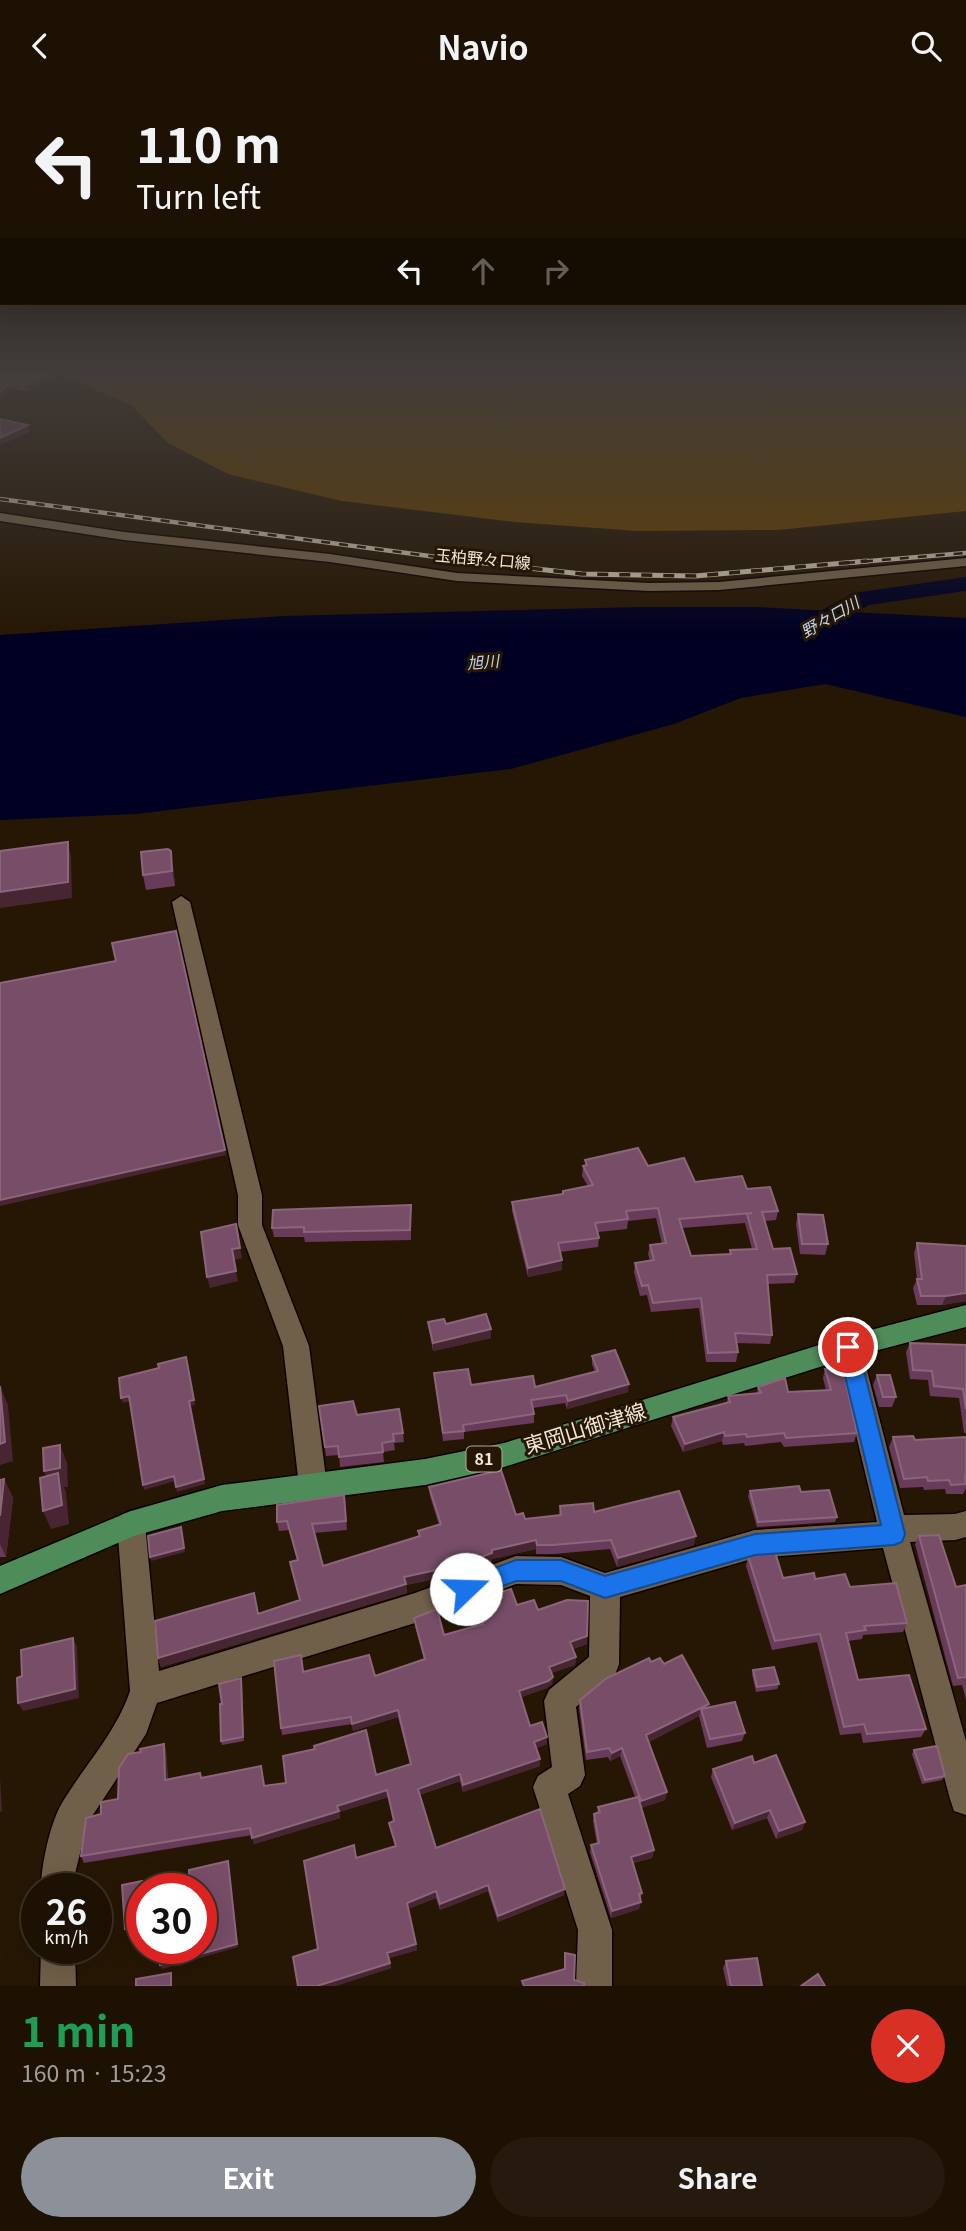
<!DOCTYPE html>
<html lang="en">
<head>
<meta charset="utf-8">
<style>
	body { margin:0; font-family:Georgia,"Noto Sans JP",serif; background:#251a0d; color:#f1f3f6; height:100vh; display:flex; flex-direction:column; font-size:26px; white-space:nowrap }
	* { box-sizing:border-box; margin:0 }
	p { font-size:23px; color:#a09d9a }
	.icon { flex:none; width:38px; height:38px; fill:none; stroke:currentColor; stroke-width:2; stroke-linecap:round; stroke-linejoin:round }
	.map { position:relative; height:1895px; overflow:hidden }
	.panel { display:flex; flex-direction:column; background:#1c1103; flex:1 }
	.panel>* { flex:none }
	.hud { position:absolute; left:0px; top:0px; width:966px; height:214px; box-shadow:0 7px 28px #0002,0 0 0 2px #3a3125; background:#1c1103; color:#f1f3f6; overflow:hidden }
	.speed { position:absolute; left:21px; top:1782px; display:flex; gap:14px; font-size:35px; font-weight:700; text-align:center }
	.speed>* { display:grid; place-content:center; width:91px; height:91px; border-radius:50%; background:#1c1103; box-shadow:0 7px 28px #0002,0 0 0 2px #3a3125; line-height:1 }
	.speed small { font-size:18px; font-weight:400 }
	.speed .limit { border:10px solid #d22; background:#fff; color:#111 }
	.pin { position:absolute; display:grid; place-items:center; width:60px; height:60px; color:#fff; margin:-30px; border:4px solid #fff; border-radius:50%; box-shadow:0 2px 7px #0007 }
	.me { position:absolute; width:77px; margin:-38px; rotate:69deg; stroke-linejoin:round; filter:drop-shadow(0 0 5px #0008) }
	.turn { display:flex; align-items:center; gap:24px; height:147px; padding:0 21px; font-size:32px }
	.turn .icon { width:91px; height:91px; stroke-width:2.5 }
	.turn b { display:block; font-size:49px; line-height:60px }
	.lanes { display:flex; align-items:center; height:66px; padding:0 21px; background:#0003; justify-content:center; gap:35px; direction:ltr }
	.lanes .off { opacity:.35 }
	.round { display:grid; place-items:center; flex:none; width:74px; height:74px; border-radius:37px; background:#251a0d }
	.headline { display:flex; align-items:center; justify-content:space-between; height:119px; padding:0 21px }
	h1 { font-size:42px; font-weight:700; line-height:52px; color:#1e9e55 }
	.action { display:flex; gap:14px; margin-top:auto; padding:14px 21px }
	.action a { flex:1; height:80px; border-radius:42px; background:#8c9099; color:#fff; font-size:28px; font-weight:700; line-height:80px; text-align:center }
	.action a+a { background:#251a0d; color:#f1f3f6 }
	header { display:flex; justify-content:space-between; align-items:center; height:91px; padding:0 21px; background:#1c1103; font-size:32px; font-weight:700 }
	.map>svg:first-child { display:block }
</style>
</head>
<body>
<header><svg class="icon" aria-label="back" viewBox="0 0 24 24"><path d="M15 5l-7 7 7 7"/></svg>Navio<svg class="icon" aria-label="search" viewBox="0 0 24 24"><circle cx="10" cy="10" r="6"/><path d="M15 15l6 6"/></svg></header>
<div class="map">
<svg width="966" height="1895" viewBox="0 0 966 1895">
	<rect width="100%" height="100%" fill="#261704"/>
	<path fill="#623e00" d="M52,280H966V420L778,439L637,440L514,431L342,410L228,383L168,352L131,314Z"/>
	<path fill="#002" d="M639,516H758L966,527V626L825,593L741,607L674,633L511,678L136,723L0,729V544L284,525Z"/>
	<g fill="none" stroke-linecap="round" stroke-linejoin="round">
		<path fill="#002" fill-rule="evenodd" d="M966,486V500L869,514L805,551L796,553L787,551L783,545L787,539L853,502Z"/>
		<defs>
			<path id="minor" d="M181,805L190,811L262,1104V1134L309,1255L327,1395L323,1404L313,1408L303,1404L299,1395L283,1255L238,1134V1104L172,811Z
				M848,1245L857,1248L861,1256L904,1424L955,1423L966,1420V1446L955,1449L910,1451L966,1650V1724L954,1720L950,1708L883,1457L755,1467L620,1506L619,1573L615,1584L576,1616L585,1684L580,1695L568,1703L612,1839V1895H576L578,1839L533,1696L538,1685L552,1676L544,1610L549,1599L589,1566L590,1505L561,1494L516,1493L415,1532L157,1612L146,1643L87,1733L75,1783V1797H41C41,1775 50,1732 62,1712C84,1675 116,1642 130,1600L117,1433L121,1424L131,1420L141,1424L145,1433L159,1580L415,1502L516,1465L561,1466L605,1482L755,1439L877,1431L835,1256L839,1248Z
				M41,1857H75L76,1895H40Z"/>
			<path id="secondary" d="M0,422L124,441L330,463L457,482L649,492L719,491L966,467V475L719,499L649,500L457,490L330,471L124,449L0,430Z"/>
			<path id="primary" d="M966,1214V1236L848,1267L504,1376L425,1394L222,1420L134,1445L0,1503V1475L131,1420L222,1394L425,1368L504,1352L848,1245Z"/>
		</defs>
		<use href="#minor" stroke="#0e0300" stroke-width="3"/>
		<use href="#secondary" stroke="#0e0300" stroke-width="3"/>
		<use href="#primary" stroke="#0e0300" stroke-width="3"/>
		<use href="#minor" fill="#705f49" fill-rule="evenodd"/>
		<use href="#secondary" fill="#705f49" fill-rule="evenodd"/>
		<use href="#primary" fill="#4e8c59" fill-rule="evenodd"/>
		<defs>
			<path id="rail-far1" d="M0,408L482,472
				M846,472L966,462"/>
			<path id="rail" d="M466,470L582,483L695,485L867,470"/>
		</defs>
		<use href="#rail-far1" stroke="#bfb4a6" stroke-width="4.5"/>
		<use href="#rail" stroke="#bfb4a6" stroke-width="5"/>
		<use href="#rail-far1" stroke="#261704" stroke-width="2.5" stroke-dasharray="9" stroke-linecap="butt"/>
		<use href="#rail" stroke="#261704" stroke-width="3.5" stroke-dasharray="11" stroke-linecap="butt"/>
	</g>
	<path fill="#683b5b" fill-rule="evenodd" d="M0,280L50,282L51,288L26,300L11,297L0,309Z
		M173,775L175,795L146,799L143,784Z
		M585,1069L648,1075L695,1091L747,1098L778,1120L776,1129L765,1130L773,1158L797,1183L794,1192L767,1193L772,1244L770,1253L736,1252L738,1261L736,1271H706L699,1217L651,1221L647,1204L640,1205L634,1181L635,1172L650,1170L648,1163L650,1154L662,1153L656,1127L628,1130L627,1138L598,1141L599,1147L598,1156L560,1161L562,1179L528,1186L512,1120V1111L562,1103L563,1100L588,1095L582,1085L583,1075L585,1074ZM745,1132L752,1158L730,1159L729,1163L691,1165L682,1137Z
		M411,1114V1149L305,1151L304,1146H274L272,1137Z
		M798,1123L828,1153L825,1164L800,1163L796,1133Z
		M917,1152L966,1155V1210L942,1214H917L913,1197L917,1188L914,1162Z
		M428,1231L446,1233L491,1247L433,1260L429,1239Z
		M910,1252L966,1254V1342H964L959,1307L930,1305L928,1289L910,1288L906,1261Z
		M592,1265L628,1301L567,1318L565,1312L533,1317L534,1323V1332L464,1341V1348L443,1350L434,1282L471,1294L535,1296L595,1281L592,1273Z
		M825,1278L857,1342L854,1351L784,1356L781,1351L745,1355L744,1352L723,1354L722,1350L683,1361L671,1335L673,1326L727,1312L728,1305L757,1302L758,1296L788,1301L826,1299L823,1287Z
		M877,1284L896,1306L892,1316H879L873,1294Z
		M319,1315L357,1324L403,1342L404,1351L394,1352L395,1359L383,1361L384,1371L340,1376L339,1364L326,1365Z
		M893,1346L915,1349L966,1346V1397L963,1403H946L945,1398L924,1399L923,1396L900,1397L889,1356Z
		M4,1388L13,1407L6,1466H0V1389Z
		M429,1396L525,1428L559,1425L560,1415L594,1421L694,1454L617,1476L610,1458L553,1463H536V1458L492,1468V1471L459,1483L406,1494L407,1502L161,1576L158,1567L259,1523L300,1510L290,1471L297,1469L289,1439L279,1440L277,1431L345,1414L347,1439L314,1442L323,1475L418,1446V1440L439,1434L430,1405Z
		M750,1400L801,1401L837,1426L835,1431L757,1436L748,1405Z
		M919,1445L956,1496L966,1494V1609L962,1594L953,1595L915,1453Z
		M748,1465L783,1487L815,1488L850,1496L907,1532L903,1541L863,1544L862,1548L848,1550L858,1589L926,1638L921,1646L863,1652L861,1642L840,1644L817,1551L772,1559L746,1475Z
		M475,1509L517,1514L538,1519L587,1553L573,1558L576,1566L575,1574L551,1582L553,1586L552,1593L547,1597L521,1606L530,1635L547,1646V1653L536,1657L540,1668V1675L463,1701L460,1690L419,1704L436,1757L564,1804L498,1831L488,1800L440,1819L436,1807L408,1818L417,1859L389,1867L391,1877L335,1895H298L318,1858L356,1767L395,1755L389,1732L394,1730L388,1706L339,1721L340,1727L254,1753L252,1744L84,1772L81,1765L101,1723L118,1708L141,1661L164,1653L166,1660L168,1688L202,1687L261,1675L265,1695L376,1684L410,1673L398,1626L353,1640L352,1633L282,1644L281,1637L301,1564L304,1581L375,1585L424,1568L415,1535L414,1527L444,1544L481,1533L475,1517Z
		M651,1571L664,1573L709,1613L708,1616L745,1642L742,1650L707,1657L699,1625L649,1651L667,1701L665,1709L641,1717L654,1759L652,1767L633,1772L642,1802L639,1818L611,1827L590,1761L591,1754L597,1753L593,1730L594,1723L597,1722L598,1716L635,1706L620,1665L610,1670L608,1666L586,1669L579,1617L580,1609Z
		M753,1579L779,1593L777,1598L756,1601L752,1583Z
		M241,1587L242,1591L244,1650L222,1654L221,1650L222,1613Z
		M914,1659L945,1685L942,1689L922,1693L912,1663Z
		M754,1672L805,1731L802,1739L776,1748L767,1727L732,1739L711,1686L713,1678Z
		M726,1870L762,1895H727L723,1877Z"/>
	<path fill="#482532" d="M50,282L51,288L26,300L25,294Z
		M10,290L11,297L0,309V301Z
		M28,334L30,341L0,354V347Z
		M68,751L71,766L72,807L0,817V801Z
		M171,760L173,775L175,795L172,780Z
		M225,1059L226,1064L0,1115V1109Z
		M238,1144L242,1167L234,1169L232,1158Z
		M562,1169V1179L528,1186V1177Z
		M236,1180L238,1190L210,1197L207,1186Z
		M966,1202V1210L942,1214L946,1205Z
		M491,1238V1247L433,1260V1252Z
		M186,1266L195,1314L191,1315L205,1393L177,1401L176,1396L189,1310Z
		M629,1293L628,1301L567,1318L568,1310Z
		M0,1295L8,1314L13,1370L0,1374Z
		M129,1305L131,1310L123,1312L121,1307Z
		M724,1341L722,1350L683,1361L685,1353Z
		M60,1354L67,1372L68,1396H64L66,1401L69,1433L51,1438L43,1420L52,1399L44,1380Z
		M174,1385L175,1390L144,1399L143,1394Z
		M4,1388L13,1407L6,1466L0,1453V1425Z
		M181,1436L185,1461L151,1470L150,1466Z
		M696,1445L694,1454L617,1476L618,1467Z
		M536,1449V1458L492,1468V1471L459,1483L406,1494L407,1502L161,1576L158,1567L404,1486L492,1459Z
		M587,1545V1553L570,1559V1551Z
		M73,1547L77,1556L79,1607L23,1620L18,1612Z
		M576,1566L575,1574L549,1583V1576Z
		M553,1586L552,1593L547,1597L519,1607V1600Z
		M241,1587L242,1591L244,1650L243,1646Z
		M709,1613L707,1621L701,1618L699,1625L645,1653L646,1644Z
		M398,1619V1626L353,1640L352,1633Z
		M547,1646V1653L534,1658V1651Z
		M164,1653L166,1660L168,1696L165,1689Z
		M622,1657L620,1665L610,1670L612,1662Z
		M540,1668V1675L463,1701V1694Z
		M460,1683V1690L418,1704V1698Z
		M0,1686L2,1720L0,1721Z
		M387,1699L388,1706L339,1721L340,1727L254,1753L252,1747L337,1715Z
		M667,1701L665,1709L639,1718L641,1710Z
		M770,1719L767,1727L732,1739L735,1732Z
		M805,1731L802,1739L776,1748L779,1740Z
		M654,1759L652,1767L629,1773L631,1766Z
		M228,1770L229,1774L238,1856L162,1878L160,1874Z
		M488,1794V1800L440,1819V1813Z
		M565,1798L564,1804L498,1831V1825Z
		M436,1800V1807L408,1818L407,1812Z
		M641,1811L639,1818L611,1827L612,1820Z
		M142,1834V1838L127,1841L125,1838Z
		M416,1853L417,1859L388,1867L387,1862Z
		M390,1872L391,1877L335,1895H317Z"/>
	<path fill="#774d68" stroke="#8a667a" stroke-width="2" fill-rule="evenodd" d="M0,280H43L50,282L25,294L10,290L0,301Z
		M0,328L28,334L0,347Z
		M68,751V791L0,801V760Z
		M168,758L171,760L172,780L143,784L141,761Z
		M176,840L225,1059L0,1109V892L116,870L112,852Z
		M638,1057L648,1075L684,1067L695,1091L742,1085L747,1098L770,1096L778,1120L762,1121L773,1158L790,1157L797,1183L767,1184L772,1244L735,1242L738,1261L708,1262L701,1207L653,1212L648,1194L642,1195L635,1172L654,1169L650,1154L666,1152L658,1117L626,1120L628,1128L595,1132L599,1147L558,1152L562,1169L528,1177L512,1111L563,1103V1100L593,1094L583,1075L587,1074L585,1069ZM752,1122L747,1123L757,1158L730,1159L731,1163L691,1165L679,1128Z
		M411,1114L410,1139L304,1141V1136L272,1137L273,1119Z
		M798,1123L823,1124L828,1153H802Z
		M236,1133L240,1157L232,1158L236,1180L207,1186L201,1141Z
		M917,1152L966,1155V1202L946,1205H921L917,1188H922Z
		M486,1223L491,1238L433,1252L428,1231L444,1228L446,1233Z
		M910,1252L966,1254V1318L963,1298L934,1295L932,1280L913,1279Z
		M615,1259L629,1293L568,1310L566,1304L531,1309L534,1323L463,1334L464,1340L443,1342L434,1282L468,1278L471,1294L533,1285L535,1296L598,1280L592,1265Z
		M186,1266L194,1309L189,1310L204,1388L176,1396L174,1385L143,1394L129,1305L121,1307L119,1287L159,1277L158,1273Z
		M825,1278H843L857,1342L786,1347L784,1342L747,1346L746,1343L725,1345L724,1341L685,1353L673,1326L730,1311L728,1305L761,1302L758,1296L785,1287L788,1301L831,1299Z
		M877,1284H890L896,1306H883Z
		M0,1295L5,1351L0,1353Z
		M353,1310L357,1324L399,1318L403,1342L393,1343L394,1350L382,1352L383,1361L339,1366L338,1355L325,1356L319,1315Z
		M913,1345L915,1349L966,1346V1385H965L966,1393L951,1394L949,1389L928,1390L927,1386L904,1388L893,1346Z
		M60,1354V1377L44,1380L43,1357Z
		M501,1379L516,1424L523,1422L525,1428L561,1424L560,1415L593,1412L594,1421L679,1400L696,1445L618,1467L611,1449L553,1454H537L536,1449L492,1459V1462L459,1474L404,1486L406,1493L158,1567L155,1530L254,1502L258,1523L300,1509L290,1471L298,1469L287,1430L277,1431V1414L344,1404L346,1430L312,1433L323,1475L420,1445L418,1440L441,1433L429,1396Z
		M58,1382L62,1414L43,1420L40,1387Z
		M4,1388L0,1425V1389Z
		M799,1395L801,1401L829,1399L837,1426L758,1431L750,1400Z
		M181,1436L184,1457L150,1466L148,1445Z
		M939,1444L956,1496L966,1494V1586L958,1587L919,1445Z
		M775,1461L783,1487L814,1482L815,1488L845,1483L850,1496L896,1492L907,1532L864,1535L866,1539L846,1542L858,1589L909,1584L926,1638L867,1643L864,1633L844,1636L820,1543L775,1550L748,1465Z
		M511,1498L517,1514L534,1509L538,1519L567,1509L588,1510L587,1545L570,1551L576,1566L549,1576L553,1586L548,1590L519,1600L530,1635L542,1631L547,1646L534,1651L540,1668L463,1694L460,1683L418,1698L436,1757L540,1718L565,1798L498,1825L488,1794L440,1813L436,1800L407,1812L416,1853L387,1862L390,1872L317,1895H298L293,1866L318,1858L304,1770L354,1754L356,1767L396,1755L389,1732L394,1730L387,1699L337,1715L339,1720L252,1747L250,1737L81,1765L86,1727L101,1723V1711L118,1708L119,1677L128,1663L141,1661L140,1658L164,1653L165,1689L200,1682L201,1687L261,1675L264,1695L286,1692L283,1665L315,1658L314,1655L366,1639L376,1684L411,1673L398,1619L352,1633L351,1626L281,1637L274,1570L301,1564L303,1581L369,1564L375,1585L425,1568L414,1527L437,1518L444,1544L483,1533L475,1509Z
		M73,1547L75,1598L18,1612L17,1587L22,1585L21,1559Z
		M682,1564L709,1613L646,1644L667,1701L641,1710L622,1657L612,1662L609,1657L587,1661L580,1609L607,1587L649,1567L651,1571L660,1567L664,1573Z
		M774,1576L779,1593L757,1596L753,1579Z
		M241,1587L243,1646L221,1650L220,1613H222L219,1593Z
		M735,1611L745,1642L710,1648L701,1618Z
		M937,1655L945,1685L925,1689L914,1659Z
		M776,1664L805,1731L779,1740L770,1719L735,1732L713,1678L752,1665L754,1672Z
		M638,1706L654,1759L631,1766L642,1802L639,1803L641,1811L612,1820L591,1754L599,1752L594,1723L600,1721L598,1716Z
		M228,1770L237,1853L160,1874L159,1857H201V1797H190L189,1779Z
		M142,1790V1834L125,1838L122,1794Z
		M565,1862L575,1864L574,1889L584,1892V1895H524L522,1890L565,1878Z
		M757,1867L762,1895H731L726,1870Z
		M171,1882V1895H136V1888Z
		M818,1883L825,1895H801Z"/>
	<linearGradient id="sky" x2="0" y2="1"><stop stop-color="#150d02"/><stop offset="0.51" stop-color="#413c3a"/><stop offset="1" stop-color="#413c3a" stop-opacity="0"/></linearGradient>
	<rect width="966" height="546" fill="url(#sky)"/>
	<path fill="#1a73e8" stroke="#114b97" stroke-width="2" d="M848,1247L855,1250L858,1256L905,1443L902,1451L894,1454L755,1464L605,1507L561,1490H516L466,1509L458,1506L454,1498L458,1491L516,1469H561L605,1485L755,1443L881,1434L838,1256L841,1250Z"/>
	<g text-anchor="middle" stroke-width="6" stroke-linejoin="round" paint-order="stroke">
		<g font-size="16" fill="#f1e7db" stroke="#261704">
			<text transform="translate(483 468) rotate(5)" y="6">玉柏野々口線</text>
		</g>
		<g font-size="16" font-style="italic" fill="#c0d3f1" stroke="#261704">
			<text transform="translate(830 526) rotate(-30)" y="6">野々口川</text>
			<text transform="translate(483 571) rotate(-5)" y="6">旭川</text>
		</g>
		<rect fill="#261704" stroke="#b4a99a" stroke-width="2" x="466.5" y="1355.5" width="35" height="25" rx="5"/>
		<g font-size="16" font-weight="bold" fill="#f1e7db">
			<text x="484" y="1374">81</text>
		</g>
		<g font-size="21" fill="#f1e7db" stroke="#261704">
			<text transform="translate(585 1338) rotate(-17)" y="7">東岡山御津線</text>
		</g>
	</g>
</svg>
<div class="speed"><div>26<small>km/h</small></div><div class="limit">30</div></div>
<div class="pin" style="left:848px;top:1256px;background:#d93025"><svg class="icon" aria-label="arrive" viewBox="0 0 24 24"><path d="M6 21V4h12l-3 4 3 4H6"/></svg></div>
<svg class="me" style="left:466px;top:1498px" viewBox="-20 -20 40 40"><circle r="19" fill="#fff"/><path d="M0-13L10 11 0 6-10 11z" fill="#1a73e8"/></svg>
<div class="hud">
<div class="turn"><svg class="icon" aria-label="left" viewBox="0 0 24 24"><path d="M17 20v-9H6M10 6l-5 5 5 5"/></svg><div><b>110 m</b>Turn left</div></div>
<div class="lanes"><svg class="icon" aria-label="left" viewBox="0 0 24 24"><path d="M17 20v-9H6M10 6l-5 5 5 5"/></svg><svg class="icon off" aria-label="ahead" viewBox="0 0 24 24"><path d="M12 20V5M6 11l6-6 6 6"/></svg><svg class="icon off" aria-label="right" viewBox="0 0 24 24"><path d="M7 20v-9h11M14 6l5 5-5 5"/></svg></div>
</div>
</div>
<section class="panel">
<div class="headline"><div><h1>1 min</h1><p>160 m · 15:23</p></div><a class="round" style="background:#d93025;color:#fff"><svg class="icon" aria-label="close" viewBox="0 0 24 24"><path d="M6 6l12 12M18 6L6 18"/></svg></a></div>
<div class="action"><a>Exit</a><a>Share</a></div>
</section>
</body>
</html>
